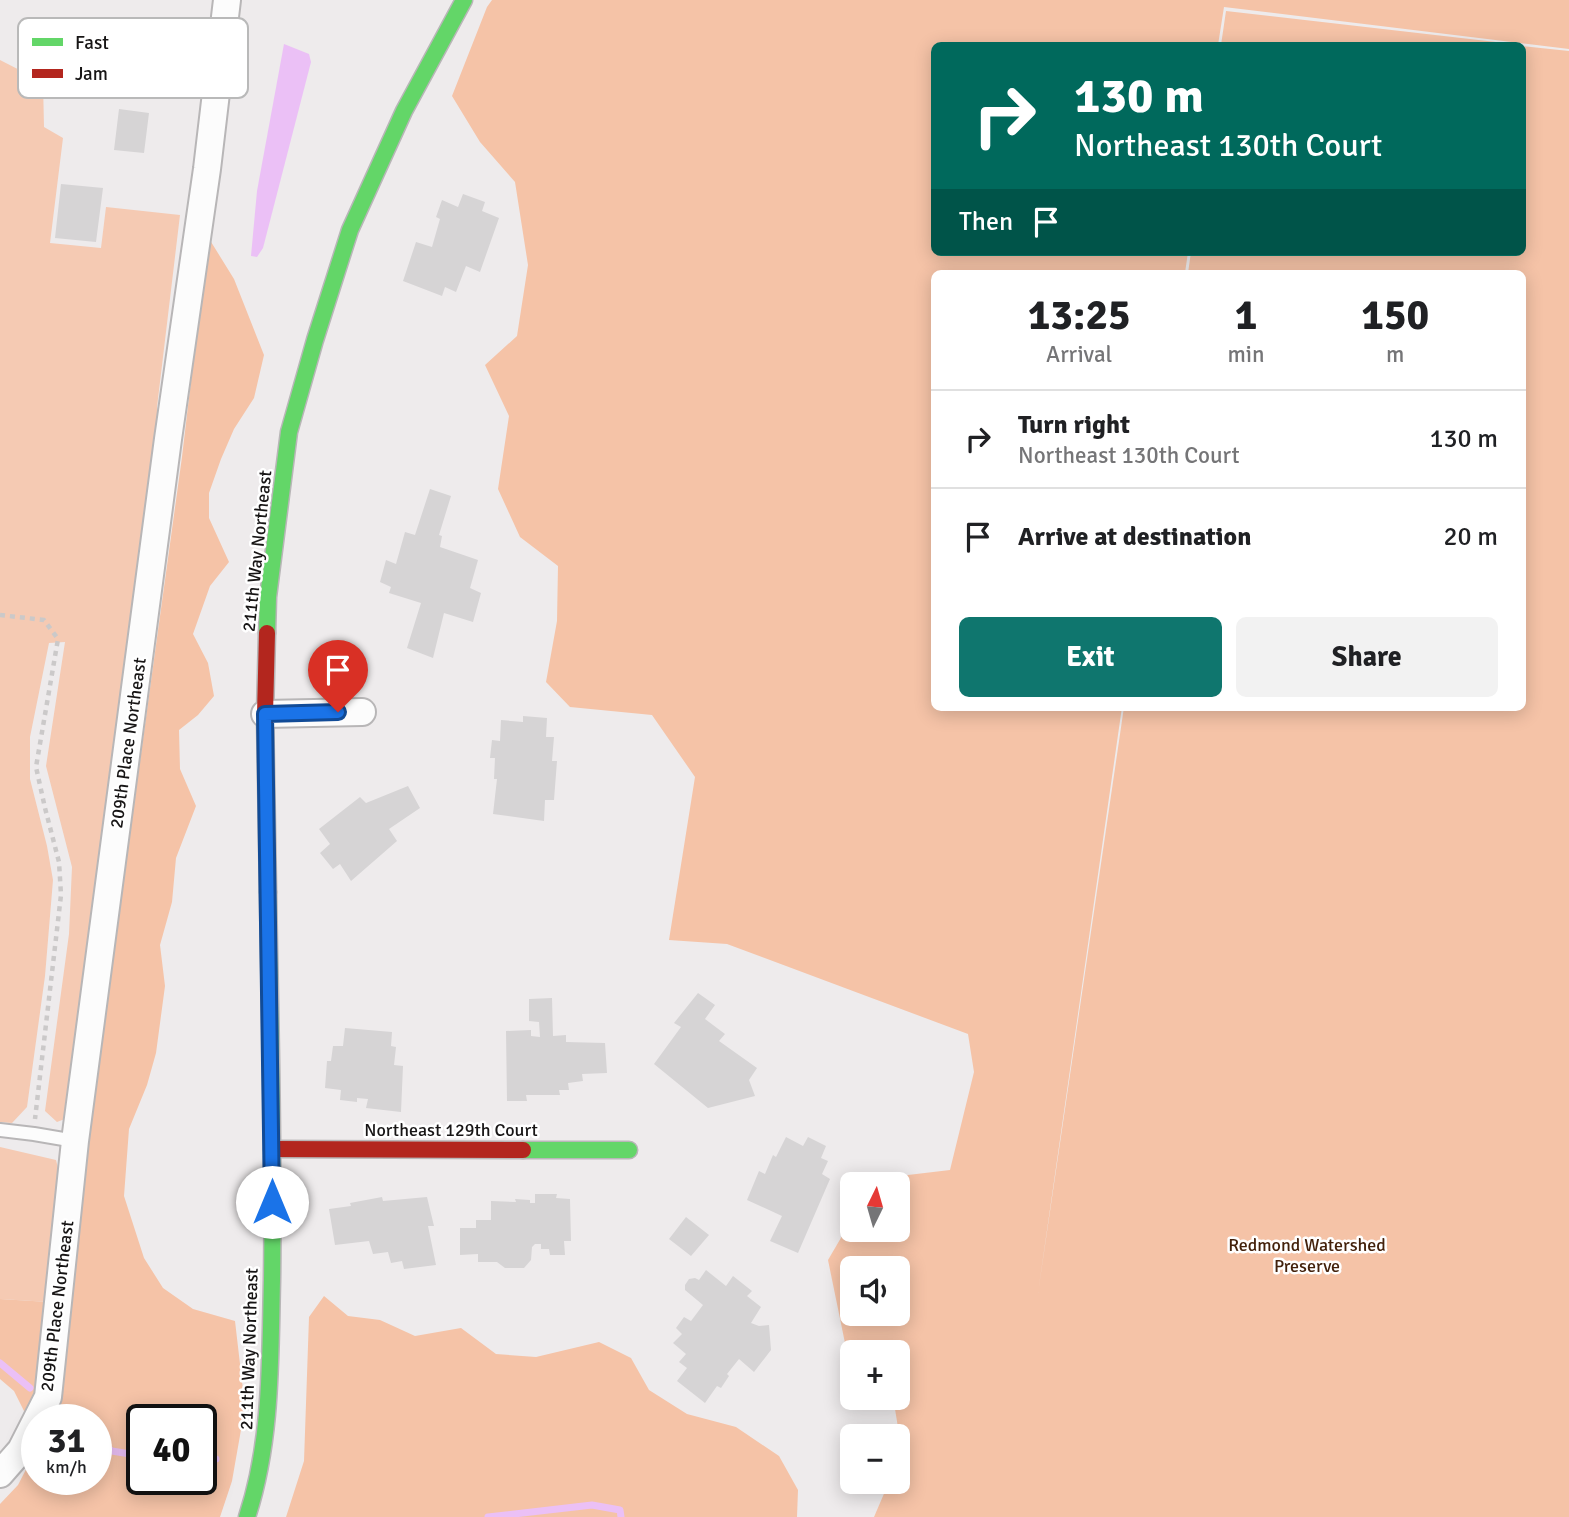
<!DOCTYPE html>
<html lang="en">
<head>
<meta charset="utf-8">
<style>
	body { margin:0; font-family:Signika,sans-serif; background:#f2f2f2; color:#202124; height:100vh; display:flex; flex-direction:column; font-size:26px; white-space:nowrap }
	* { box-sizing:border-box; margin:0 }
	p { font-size:23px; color:#757577 }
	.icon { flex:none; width:38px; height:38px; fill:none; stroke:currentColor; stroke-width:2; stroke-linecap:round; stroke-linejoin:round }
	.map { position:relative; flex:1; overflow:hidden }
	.drawer { position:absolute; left:931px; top:270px; width:595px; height:441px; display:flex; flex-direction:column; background:#fff; border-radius:10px; box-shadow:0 4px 18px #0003 }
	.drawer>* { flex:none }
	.guide { position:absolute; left:931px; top:42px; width:595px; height:214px; border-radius:10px; box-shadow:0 4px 18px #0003; background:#00695c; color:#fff; overflow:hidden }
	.needle { width:46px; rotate:5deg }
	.fabs { position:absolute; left:840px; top:1172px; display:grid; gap:14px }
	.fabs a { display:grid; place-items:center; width:70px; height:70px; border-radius:10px; background:#fff; box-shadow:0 4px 18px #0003; font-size:35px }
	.speed { position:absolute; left:21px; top:1404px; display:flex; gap:14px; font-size:35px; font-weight:700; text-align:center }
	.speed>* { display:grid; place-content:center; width:91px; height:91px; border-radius:50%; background:#fff; box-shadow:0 4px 18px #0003; line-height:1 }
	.speed small { font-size:18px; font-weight:400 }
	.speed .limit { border:4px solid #111; border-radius:10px; background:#fff; color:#111 }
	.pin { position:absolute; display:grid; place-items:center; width:60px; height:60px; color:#fff; margin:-72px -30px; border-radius:50% 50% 50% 0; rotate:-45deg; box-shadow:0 0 7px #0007 }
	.pin .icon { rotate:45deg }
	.me { position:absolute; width:77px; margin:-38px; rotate:0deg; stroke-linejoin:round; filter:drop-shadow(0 0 5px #0008) }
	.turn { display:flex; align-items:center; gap:24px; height:147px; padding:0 28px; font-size:32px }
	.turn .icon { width:91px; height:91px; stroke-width:2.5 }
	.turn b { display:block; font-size:49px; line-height:60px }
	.then { display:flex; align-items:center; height:66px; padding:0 28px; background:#0003; gap:14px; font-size:26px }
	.eta { display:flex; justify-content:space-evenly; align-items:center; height:119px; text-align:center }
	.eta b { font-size:42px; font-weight:700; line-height:49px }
	.primary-button { display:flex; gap:14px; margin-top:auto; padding:14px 28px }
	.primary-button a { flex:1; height:80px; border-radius:10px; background:#0f766e; color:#fff; font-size:28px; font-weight:700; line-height:80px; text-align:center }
	.primary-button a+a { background:#f2f2f2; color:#202124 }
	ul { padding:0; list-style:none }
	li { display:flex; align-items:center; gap:21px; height:98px; padding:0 28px; border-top:2px solid #e0e0e0 }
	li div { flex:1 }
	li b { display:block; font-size:26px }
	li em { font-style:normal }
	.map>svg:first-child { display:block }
</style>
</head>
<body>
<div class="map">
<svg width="1569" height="1517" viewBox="0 0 1569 1517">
	<rect width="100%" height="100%" fill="#eeebec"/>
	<path fill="#f5cab3" d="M0,60L43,82L44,127L63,138L50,243L101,248L106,207L180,215L157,407L161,427L70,1117L57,1122L45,1111L69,934L72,867L46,766L65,642L49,643L30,737V779L47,846L53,880L45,976L27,1107L12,1123L0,1122Z
		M0,1147L56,1160L61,1180L49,1302L0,1299Z"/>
	<path fill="#f5c3a7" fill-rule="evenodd" d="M492,0H1569V49L1224,7L1218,45L934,46V252H1188L1185,273H934V707H1122L1038,1293L1124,707H1522V273H1188L1191,252H1522V46L1569,51V1517H874L889,1482H898V1462L902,1452L894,1403L890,1398H898V1353H853L845,1343L828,1260L852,1219V1230H898V1185H883L891,1177L950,1170L974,1072L968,1034L727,944L669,940L695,777L652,715L570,707L546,682L557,621L558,566L520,537L498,489L509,416L485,365L517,336L528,265L515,182L480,142L452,96L487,7ZM852,1269H898V1314H852Z
		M1226,11L1522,45H1221Z
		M208,237L234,279L264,355L254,398L234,429L221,459L209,493V518L229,562L210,586L193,634L208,663L214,696L198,715L179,730L180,769L196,806L176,858L172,902L160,945L165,986L156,1053L147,1085L129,1129L124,1196L144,1258L163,1288L193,1309L235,1321L245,1407L232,1481L220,1517H0V1504L18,1485L37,1448V1479H96V1419H52L98,1065L182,457ZM142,1419H201V1479H142Z
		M324,1296L348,1316L380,1320L415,1336L461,1328L496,1354L536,1357L599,1342L631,1358L649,1390L687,1414L736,1427L779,1456L798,1490L797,1517H286L304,1461L309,1317Z
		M0,1299L49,1302L42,1378L27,1417L14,1391L0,1379Z"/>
	<path fill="#ebc0f6" d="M284,44L309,54L311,62L263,248L257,257L251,256L257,191Z"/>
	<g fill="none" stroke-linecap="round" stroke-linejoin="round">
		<path stroke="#ebc0f6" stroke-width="7" d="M0,1363L30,1388
			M63,1413L71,1419
			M96,1439L112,1451L142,1456
			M201,1459H216
			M488,1517L592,1505L620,1510L621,1517"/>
	</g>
	<path fill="#d6d4d5" d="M119,109L149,113L144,153L114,150Z
		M61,184L103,188L96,242L55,238Z
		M463,194L485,202L482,211L499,218L480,272L466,266L456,292L445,287L442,296L403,281L416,242L432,247L440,219L436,217L442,200L458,207Z
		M430,489L451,496L439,535L442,536L440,547L478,560L470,588L481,593L473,622L444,613L433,658L407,648L421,603L389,593L391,587L380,582L386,560L396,564L405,532L415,535Z
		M523,716L547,718L546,737H554L552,761H557L554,800H545L544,821L493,814L497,779H494L495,758H490L492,740L500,741L501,720L523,722Z
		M408,786L420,808L389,829L397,841L351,881L340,864L333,869L320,853L330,844L319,829L360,797L366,803Z
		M698,993L715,1005L705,1019L725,1034L719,1041L757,1068L749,1080L755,1096L708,1108L654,1064L681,1027L674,1023Z
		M552,998L553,1036L566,1035V1042L605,1043L607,1073L582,1074L583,1081L568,1083L569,1090H559L560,1095H526L527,1101H507L506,1031L531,1030V1036L540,1037L539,1022L529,1021V999Z
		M345,1028L392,1032L391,1046L396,1047L394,1065L403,1066L401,1112L366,1108L368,1099L357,1098V1102L340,1100L341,1090L325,1088L327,1061H331L333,1046H343Z
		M786,1137L803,1146L808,1137L826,1146L821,1158L828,1161L822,1174L830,1179L798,1253L770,1241L782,1216L747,1200L759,1171L765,1174L773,1155L776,1157Z
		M535,1194H557L556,1198L570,1199L571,1241H564L565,1255H550L549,1249H541V1244H535L532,1247L531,1260L524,1268H505L497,1262H478V1254L460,1255V1228H476V1220H491V1201L516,1202L515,1199L530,1200V1203H535Z
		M382,1197L383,1201L427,1197L434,1226H428L436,1265L404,1269L402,1261L391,1263L388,1252L373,1254L369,1241L335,1245L329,1209L351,1206L350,1203Z
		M686,1217L709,1235L691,1256L669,1239Z
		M706,1270L726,1286L733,1276L752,1291L747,1296L761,1307L751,1323L759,1326L769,1325L771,1350L754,1372L739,1359L727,1374L729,1376L721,1388L717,1386L705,1403L677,1381L687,1368L679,1362L686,1354L673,1343L682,1334L676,1328L684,1317L691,1321L703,1305L685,1290V1285L689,1279L695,1278L699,1280Z"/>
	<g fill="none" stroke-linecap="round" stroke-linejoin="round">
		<defs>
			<path id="lane" d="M0,1130L34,1134L75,1141"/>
			<path id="street" d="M265,714L362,712
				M0,1474L21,1450L48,1397L75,1141L168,439L207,169L227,0"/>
			<path id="fast" d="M267,633L268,597L289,432L315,340L350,230L404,111L464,0
				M523,1150H629
				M247,1517C272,1441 270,1360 272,1280C274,1151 270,1021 268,892"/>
			<path id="jam" d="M267,633L265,714L268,892
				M272,1149L523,1150"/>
		</defs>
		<use href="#lane" stroke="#b8b6b7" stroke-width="16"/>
		<use href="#street" stroke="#b8b6b7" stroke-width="30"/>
		<use href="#fast" stroke="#b8b6b7" stroke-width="19"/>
		<use href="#jam" stroke="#b8b6b7" stroke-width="19"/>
		<path stroke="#cbc9c9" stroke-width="4.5" stroke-dasharray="5 5" stroke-linecap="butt" d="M0,615L44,620L58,639L36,767L45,808L59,862L61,895L35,1119"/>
		<use href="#lane" stroke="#fcfcfc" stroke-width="12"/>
		<use href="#street" stroke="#fcfcfc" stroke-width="26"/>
		<use href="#fast" stroke="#63d668" stroke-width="16"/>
		<use href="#jam" stroke="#b3261e" stroke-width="16"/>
	</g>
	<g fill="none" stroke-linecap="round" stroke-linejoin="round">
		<defs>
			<path id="route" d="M272,1202L265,714L338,712"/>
		</defs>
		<use href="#route" stroke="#114b97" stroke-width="18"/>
		<use href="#route" stroke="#1a73e8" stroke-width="12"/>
	</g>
	<g text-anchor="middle" stroke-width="5" stroke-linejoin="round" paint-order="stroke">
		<g font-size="18" fill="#171515" stroke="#fff">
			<text transform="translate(257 551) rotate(-84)" y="6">211th Way Northeast</text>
			<text transform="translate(128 743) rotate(-82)" y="6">209th Place Northeast</text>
			<text x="451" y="1136">Northeast 129th Court</text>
			<text transform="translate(57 1306) rotate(-83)" y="6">209th Place Northeast</text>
			<text transform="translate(249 1349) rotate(-88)" y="6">211th Way Northeast</text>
		</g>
		<g font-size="18" fill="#43210b" stroke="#fff">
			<text x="1307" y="1251">Redmond Watershed<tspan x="1307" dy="21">Preserve</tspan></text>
		</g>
	</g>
	<rect x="18" y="18" width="230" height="80" rx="10" fill="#fff" stroke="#b9b9b9" stroke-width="2"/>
	<rect x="32" y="38" width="31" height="8" fill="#63d668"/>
	<rect x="32" y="69" width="31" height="9" fill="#b3261e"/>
	<g font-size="19" fill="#171515">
		<text x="75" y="49">Fast</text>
		<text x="75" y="80">Jam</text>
	</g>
</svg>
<div class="fabs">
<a><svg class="needle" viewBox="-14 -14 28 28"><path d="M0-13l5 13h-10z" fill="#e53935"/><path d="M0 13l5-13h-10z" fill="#757577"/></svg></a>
<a><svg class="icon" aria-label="sound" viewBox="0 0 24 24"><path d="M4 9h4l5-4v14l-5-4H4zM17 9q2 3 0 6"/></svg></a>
<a>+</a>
<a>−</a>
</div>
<div class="speed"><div>31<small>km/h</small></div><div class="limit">40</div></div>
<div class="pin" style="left:338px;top:712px;background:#d93025"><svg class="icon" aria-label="arrive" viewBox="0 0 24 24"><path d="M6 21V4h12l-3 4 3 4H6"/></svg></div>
<svg class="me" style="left:272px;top:1202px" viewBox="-20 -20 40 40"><circle r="19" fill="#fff"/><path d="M0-13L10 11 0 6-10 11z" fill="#1a73e8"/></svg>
<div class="guide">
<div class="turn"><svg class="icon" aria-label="right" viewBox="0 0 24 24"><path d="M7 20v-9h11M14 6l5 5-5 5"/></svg><div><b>130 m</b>Northeast 130th Court</div></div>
<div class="then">Then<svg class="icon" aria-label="arrive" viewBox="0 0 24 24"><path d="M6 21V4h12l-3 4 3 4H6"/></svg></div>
</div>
<section class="drawer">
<div class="eta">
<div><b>13:25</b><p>Arrival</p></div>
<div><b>1</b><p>min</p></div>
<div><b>150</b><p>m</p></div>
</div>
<ul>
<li><svg class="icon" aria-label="right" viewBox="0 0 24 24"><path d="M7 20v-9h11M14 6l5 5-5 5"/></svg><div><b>Turn right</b><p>Northeast 130th Court</p></div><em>130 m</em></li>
<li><svg class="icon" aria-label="arrive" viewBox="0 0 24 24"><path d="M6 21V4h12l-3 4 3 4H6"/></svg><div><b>Arrive at destination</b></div><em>20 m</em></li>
</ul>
<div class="primary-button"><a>Exit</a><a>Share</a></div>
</section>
</div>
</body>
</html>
